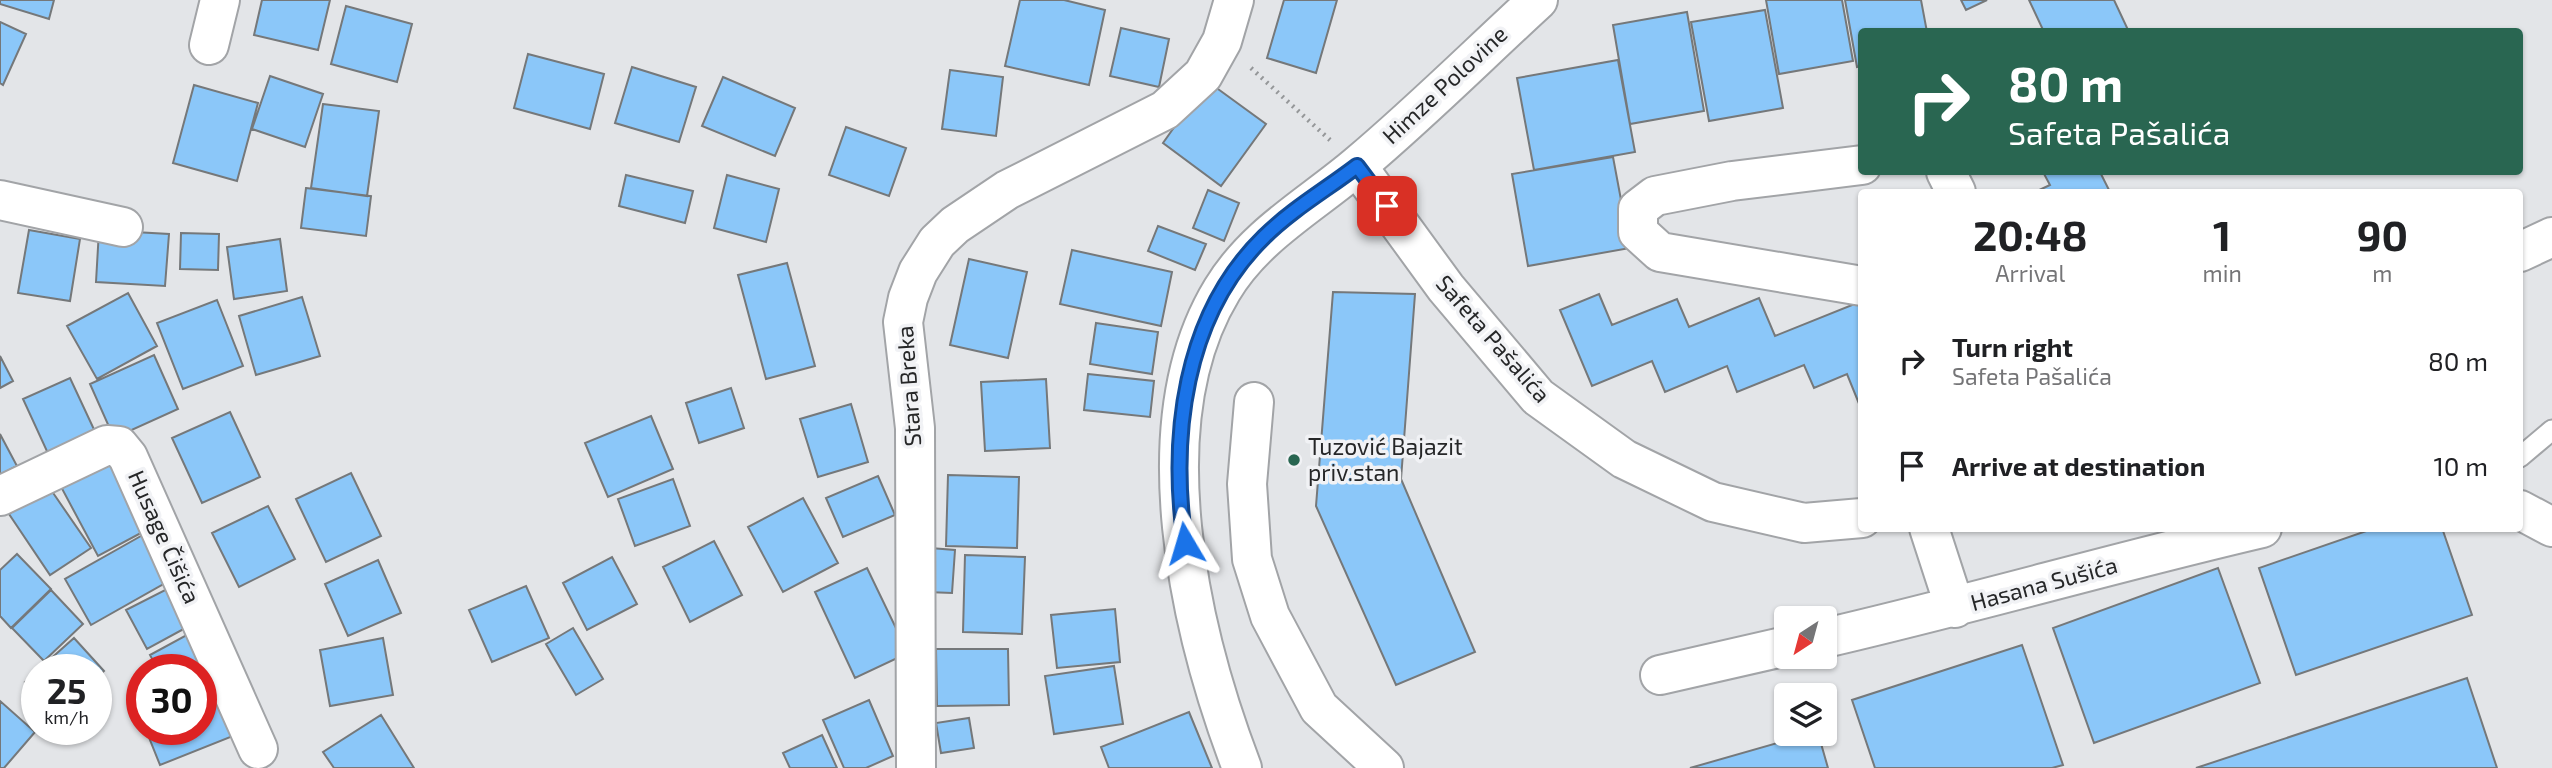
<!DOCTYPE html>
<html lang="en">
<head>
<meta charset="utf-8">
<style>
	body { margin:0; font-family:"Exo 2",sans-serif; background:#f2f2f2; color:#202124; height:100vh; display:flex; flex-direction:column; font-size:26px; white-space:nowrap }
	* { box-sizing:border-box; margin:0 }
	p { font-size:23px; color:#757577 }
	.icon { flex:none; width:38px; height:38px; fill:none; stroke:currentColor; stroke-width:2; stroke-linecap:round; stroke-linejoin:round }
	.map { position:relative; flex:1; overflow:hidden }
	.sheet { position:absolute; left:1858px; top:189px; width:665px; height:343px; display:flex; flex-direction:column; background:#fff; border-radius:7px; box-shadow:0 2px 5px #0004 }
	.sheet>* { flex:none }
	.top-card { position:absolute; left:1858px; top:28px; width:665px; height:147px; border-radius:7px; box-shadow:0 2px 5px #0004; background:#296651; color:#fff; overflow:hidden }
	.needle { width:46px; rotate:216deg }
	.tools { position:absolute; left:1774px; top:606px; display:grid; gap:14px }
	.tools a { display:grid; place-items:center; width:63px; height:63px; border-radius:7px; background:#fff; box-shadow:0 2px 5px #0004; font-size:35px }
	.speed { position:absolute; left:21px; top:654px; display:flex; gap:14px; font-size:35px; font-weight:700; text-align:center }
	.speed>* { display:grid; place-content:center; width:91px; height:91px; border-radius:50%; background:#fff; box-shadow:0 2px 5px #0004; line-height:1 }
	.speed small { font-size:18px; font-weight:400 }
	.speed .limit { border:10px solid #d22; background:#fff; color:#111 }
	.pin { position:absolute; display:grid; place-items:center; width:60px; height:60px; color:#fff; margin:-30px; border-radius:14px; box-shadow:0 4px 10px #0006 }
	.me { position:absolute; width:77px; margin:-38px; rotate:353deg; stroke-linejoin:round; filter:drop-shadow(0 0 5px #0008) }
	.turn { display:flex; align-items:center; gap:24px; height:147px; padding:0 35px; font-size:32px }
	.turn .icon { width:91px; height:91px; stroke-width:2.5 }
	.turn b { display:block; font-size:49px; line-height:60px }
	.eta { display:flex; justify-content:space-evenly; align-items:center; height:119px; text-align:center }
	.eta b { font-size:42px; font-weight:700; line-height:49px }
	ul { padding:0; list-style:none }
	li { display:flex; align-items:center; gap:21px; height:105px; padding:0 35px }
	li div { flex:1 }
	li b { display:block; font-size:26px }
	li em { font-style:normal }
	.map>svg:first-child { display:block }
</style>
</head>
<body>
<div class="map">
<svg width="2552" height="768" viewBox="0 0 2552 768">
	<rect width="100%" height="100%" fill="#e3e5e8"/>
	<path fill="#8bc7f9" stroke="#75787a" stroke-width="2" d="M0,0H54L49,19L0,4Z
		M262,0H330L318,50L254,35Z
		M1020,0H1064L1105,10L1089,85L1005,66Z
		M1284,0H1337L1316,73L1267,58Z
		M1766,0H1842L1853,61L1779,74Z
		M1845,0H1921L1927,32H1862V66L1857,67Z
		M1961,0H1987L1966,10Z
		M2029,0H2114L2129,32H2044Z
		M346,6L412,24L397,82L331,64Z
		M1765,10L1783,108L1709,121L1691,22Z
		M1687,12L1704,111L1630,124L1613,25Z
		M0,22L26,34L3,85L0,83Z
		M1121,28L1169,39L1159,87L1110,76Z
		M528,54L604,74L590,129L514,108Z
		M1618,60L1635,152L1534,170L1517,78Z
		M632,67L696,87L679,142L615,123Z
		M950,70L1003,77L996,136L942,129Z
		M270,76L323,94L305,147L252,129Z
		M723,77L795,108L775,156L702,126Z
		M1207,81L1266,124L1221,186L1163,143Z
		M194,85L258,103L237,181L173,163Z
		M323,104L379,111L367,196L311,188Z
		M846,127L906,148L889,196L829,175Z
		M1613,157L1630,248L1528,266L1512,174Z
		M2043,172H2100L2110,192H2035L2050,185Z
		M626,175L693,191L685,223L619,206Z
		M727,175L779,189L766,242L714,228Z
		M306,188L371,196L366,236L301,228Z
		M1208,190L1239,203L1224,241L1193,228Z
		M1158,226L1206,244L1195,270L1148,251Z
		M29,230L80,239L70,301L18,293Z
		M99,230L169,234L165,286L96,282Z
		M181,233L219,234L218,270L180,269Z
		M280,239L287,291L234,299L227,247Z
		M1072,250L1172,272L1161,326L1060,304Z
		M969,259L1027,272L1008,358L950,345Z
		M787,263L815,366L766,379L738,275Z
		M1333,292L1415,294L1401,479L1475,652L1396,685L1316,506Z
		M128,293L157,346L97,379L67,326Z
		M1599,294L1612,325L1677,299L1689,327L1759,298L1775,336L1862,301V411L1847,374L1814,388L1804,365L1737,392L1727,366L1665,392L1652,361L1592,386L1560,310Z
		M302,297L320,356L256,375L239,316Z
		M217,300L243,366L183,389L157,323Z
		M1096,323L1158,332L1152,374L1090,364Z
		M154,355L178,409L114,438L90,384Z
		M0,356L13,381L0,388Z
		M1088,374L1154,381L1150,417L1084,410Z
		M70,378L98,438L51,460L23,399Z
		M1046,379L1050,448L985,451L981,382Z
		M731,388L744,428L699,443L686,403Z
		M851,404L868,462L818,477L800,419Z
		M230,412L260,477L202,503L172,438Z
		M651,416L673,469L608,497L585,443Z
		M0,434L17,466L0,475Z
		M115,453L154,526L98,556L59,483Z
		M351,473L381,536L326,562L296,499Z
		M948,475L1019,477L1017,548L946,546Z
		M878,476L895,515L843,537L826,498Z
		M673,479L690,526L635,546L618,499Z
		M49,487L91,548L50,575L9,514Z
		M803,498L838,563L783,592L748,527Z
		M268,506L295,559L239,587L212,533Z
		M2375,528H2442L2472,615L2296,675L2259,568Z
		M148,532L174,578L91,625L65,579Z
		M714,541L742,595L690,622L663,567Z
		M930,548L955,550L952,593L927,592Z
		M17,554L51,589L11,628L0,616V570Z
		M965,555L1025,557L1022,634L963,632Z
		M612,557L637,604L587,630L563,583Z
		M378,560L401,613L348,636L325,584Z
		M867,568L908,653L855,678L815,592Z
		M2218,568L2260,683L2094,743L2053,628Z
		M526,586L549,638L492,662L469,610Z
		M171,587L191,625L147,649L126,610Z
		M51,590L83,624L44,661L12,628Z
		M1115,609L1120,662L1057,668L1051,615Z
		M573,628L603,679L576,695L546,644Z
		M194,631L212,664L200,670H158L150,655Z
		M74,638L104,671L96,678V670H38Z
		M383,638L393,695L330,706L320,650Z
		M2022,645L2063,765L2052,768H1875L1852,700Z
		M936,649H1008L1009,705L937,706Z
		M1114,666L1123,724L1054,734L1045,676Z
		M37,671V694L25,682Z
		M221,677L243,732L160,765L146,730H201V685Z
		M2467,678L2497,768H2196Z
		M869,700L893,756L866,768H844L823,720Z
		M0,701L35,732L4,768H0Z
		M1189,712L1212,768H1109L1101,747Z
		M381,715L414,768H334L323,752Z
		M969,718L974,748L941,753L936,723Z
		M1812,733H1818L1828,768H1690Z
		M822,735L837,768H790L783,753Z"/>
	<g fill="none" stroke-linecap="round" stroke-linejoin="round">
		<defs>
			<path id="service" d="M2520,457L2552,430"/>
			<path id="minor" d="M209,45L220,0
				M1862,165L1732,181L1655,196L1638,209V232L1660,252L1862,286
				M1357,166L1446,288L1538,397L1624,459L1713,502L1804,523L1862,518
				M1946,172L1956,192
				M0,200L123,227
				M2520,252L2552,237
				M1254,402L1247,484L1252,559L1270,616L1319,708L1384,768
				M0,496L107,445L119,446L128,457L258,749
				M2520,510L2552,527
				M1929,528L1955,608
				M1825,638C1972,604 2116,562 2262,528
				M1660,675L1787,646
				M916,768L915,428L903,322L908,298L918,272L937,242L955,225L1007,190L1165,110L1203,75L1222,41L1234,0
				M1242,768C1190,632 1141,423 1222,290C1255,235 1311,205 1358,165C1420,113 1478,55 1538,0"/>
		</defs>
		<use href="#service" stroke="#a2a4a7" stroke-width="23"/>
		<use href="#minor" stroke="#a2a4a7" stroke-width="42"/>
		<path stroke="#959799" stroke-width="4.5" stroke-dasharray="2 5" stroke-linecap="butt" d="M1251,68L1330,140"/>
		<use href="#service" stroke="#fff" stroke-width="19"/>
		<use href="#minor" stroke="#fff" stroke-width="38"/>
	</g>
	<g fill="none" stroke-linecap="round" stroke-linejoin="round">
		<defs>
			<path id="route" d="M1185,543C1170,438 1183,316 1264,237C1291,210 1327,189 1357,166L1387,206"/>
		</defs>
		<use href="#route" stroke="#114b97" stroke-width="18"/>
		<use href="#route" stroke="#1a73e8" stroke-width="12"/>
	</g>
	<circle fill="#296651" stroke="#f1f2f5" stroke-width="2.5" cx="1294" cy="460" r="7"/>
	<g text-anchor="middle" stroke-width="7" stroke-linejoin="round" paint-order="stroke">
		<g font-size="23" fill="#262728" stroke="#f1f2f5">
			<text transform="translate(1445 85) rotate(-43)" y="8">Himze Polovine</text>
			<text transform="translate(1493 339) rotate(49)" y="8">Safeta Pašalića</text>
			<text transform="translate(909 386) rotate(-94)" y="8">Stara Breka</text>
			<text transform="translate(164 537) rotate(66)" y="8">Husage Čišića</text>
			<text transform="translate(2044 584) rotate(-15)" y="8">Hasana Sušića</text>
		</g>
		<g font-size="23" fill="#262728" stroke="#f1f2f5" text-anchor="start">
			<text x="1308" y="455">Tuzović Bajazit<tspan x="1308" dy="26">priv.stan</tspan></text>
		</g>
	</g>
</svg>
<div class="tools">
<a><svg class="needle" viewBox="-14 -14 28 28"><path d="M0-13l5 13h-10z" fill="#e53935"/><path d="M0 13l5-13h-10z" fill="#757577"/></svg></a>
<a><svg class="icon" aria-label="layers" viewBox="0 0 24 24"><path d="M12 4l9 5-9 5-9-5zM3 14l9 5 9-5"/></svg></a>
</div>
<div class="speed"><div>25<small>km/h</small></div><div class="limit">30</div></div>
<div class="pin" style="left:1387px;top:206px;background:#d93025"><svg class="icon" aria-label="arrive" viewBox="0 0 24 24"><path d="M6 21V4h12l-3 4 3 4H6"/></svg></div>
<svg class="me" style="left:1185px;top:543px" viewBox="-20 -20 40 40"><path d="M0-17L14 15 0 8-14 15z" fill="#1a73e8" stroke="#fff" stroke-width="4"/></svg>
<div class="top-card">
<div class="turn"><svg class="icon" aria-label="right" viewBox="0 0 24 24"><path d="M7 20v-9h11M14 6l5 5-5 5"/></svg><div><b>80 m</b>Safeta Pašalića</div></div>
</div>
<section class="sheet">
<div class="eta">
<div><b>20:48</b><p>Arrival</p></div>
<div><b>1</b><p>min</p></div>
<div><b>90</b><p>m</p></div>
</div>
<ul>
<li><svg class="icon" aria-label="right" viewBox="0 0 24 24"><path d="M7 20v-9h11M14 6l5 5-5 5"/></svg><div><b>Turn right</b><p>Safeta Pašalića</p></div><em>80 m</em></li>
<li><svg class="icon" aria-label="arrive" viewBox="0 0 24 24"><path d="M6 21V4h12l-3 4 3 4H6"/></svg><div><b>Arrive at destination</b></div><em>10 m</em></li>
</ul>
</section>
</div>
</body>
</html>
